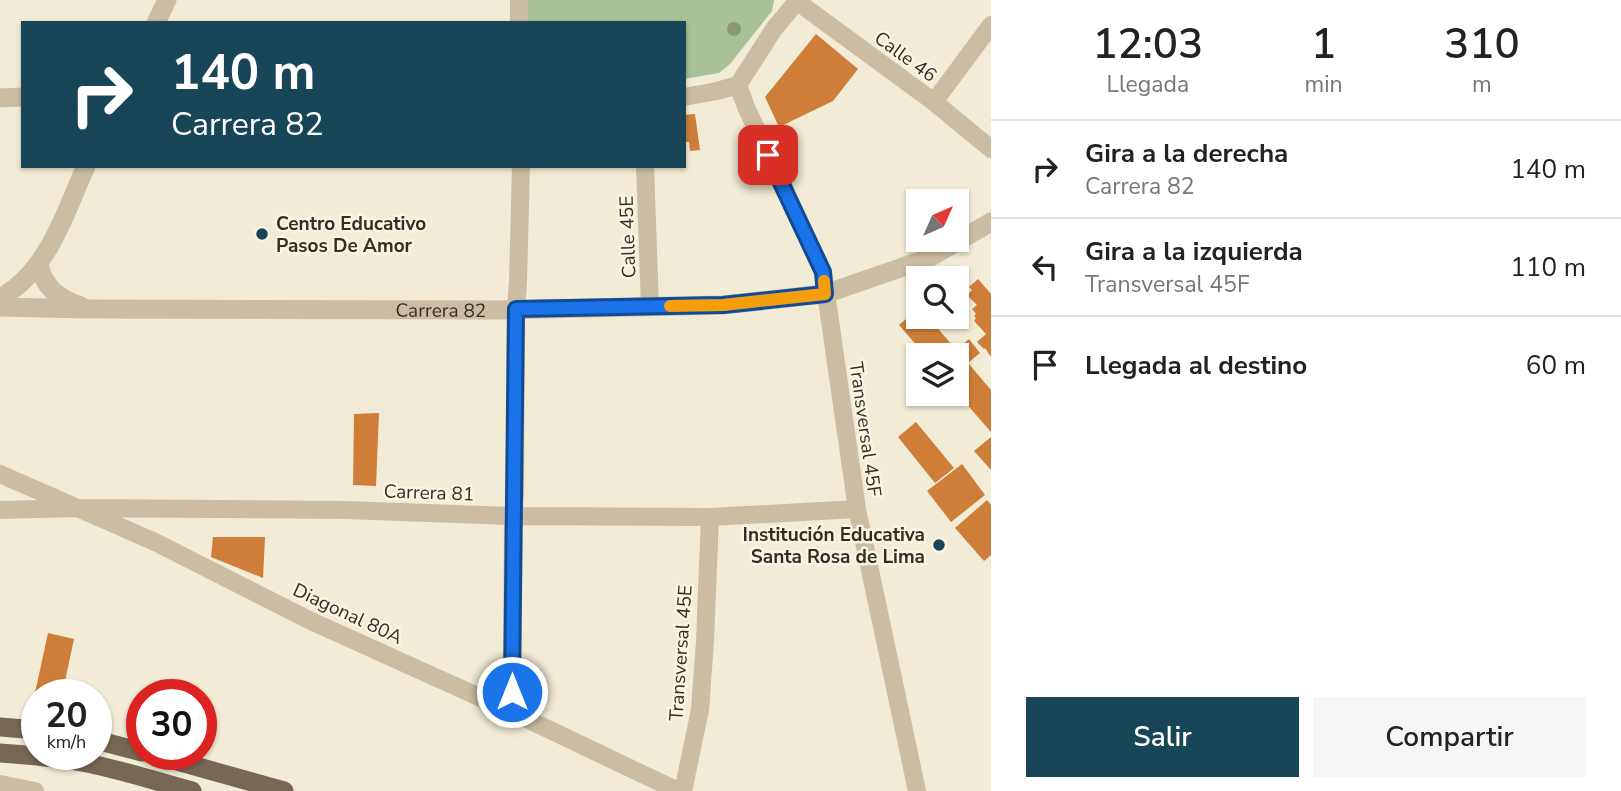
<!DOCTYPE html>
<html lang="es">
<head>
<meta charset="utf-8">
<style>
	body { margin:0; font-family:"Nunito Sans",sans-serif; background:#f6f6f6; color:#222; height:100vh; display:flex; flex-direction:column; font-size:26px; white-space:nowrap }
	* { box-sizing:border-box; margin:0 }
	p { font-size:23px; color:#767676 }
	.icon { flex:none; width:38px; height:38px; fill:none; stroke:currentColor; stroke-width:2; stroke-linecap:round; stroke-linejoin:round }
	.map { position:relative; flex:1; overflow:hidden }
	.side { display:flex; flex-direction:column; background:#fff; width:630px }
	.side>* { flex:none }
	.top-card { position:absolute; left:21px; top:21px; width:665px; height:147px; border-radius:0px; box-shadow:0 2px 5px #0004; background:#184558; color:#fff; overflow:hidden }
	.needle { width:46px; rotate:45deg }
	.controls { position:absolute; left:906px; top:189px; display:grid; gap:14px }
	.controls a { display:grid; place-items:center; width:63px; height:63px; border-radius:0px; background:#fff; box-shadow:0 2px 5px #0004; font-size:35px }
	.speed { position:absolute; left:21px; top:679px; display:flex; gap:14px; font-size:35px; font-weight:700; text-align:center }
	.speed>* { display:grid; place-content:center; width:91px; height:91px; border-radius:50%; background:#fff; box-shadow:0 2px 5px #0004; line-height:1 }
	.speed small { font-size:18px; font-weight:400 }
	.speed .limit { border:10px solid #d22; background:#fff; color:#111 }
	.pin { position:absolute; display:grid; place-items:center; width:60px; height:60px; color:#fff; margin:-30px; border-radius:14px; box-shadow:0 4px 10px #0006 }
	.me { position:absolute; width:77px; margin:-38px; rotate:0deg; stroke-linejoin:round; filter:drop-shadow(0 0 5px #0008) }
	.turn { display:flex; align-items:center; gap:24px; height:147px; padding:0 35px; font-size:32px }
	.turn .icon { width:91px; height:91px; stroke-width:2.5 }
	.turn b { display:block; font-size:49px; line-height:60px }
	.eta { display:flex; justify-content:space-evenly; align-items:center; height:119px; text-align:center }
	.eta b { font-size:42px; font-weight:600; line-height:49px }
	.primary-button { display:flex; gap:14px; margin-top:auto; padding:14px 35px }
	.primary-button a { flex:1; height:80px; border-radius:0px; background:#184558; color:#fff; font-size:28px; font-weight:600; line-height:80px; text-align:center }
	.primary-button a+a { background:#f6f6f6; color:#222 }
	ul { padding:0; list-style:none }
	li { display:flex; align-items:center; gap:21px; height:98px; padding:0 35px; border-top:2px solid #e0e0e0 }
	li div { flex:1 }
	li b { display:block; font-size:26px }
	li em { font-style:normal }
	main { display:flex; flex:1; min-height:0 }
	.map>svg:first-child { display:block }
</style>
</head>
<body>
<main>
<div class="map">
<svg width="991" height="791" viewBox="0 0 991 791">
	<rect width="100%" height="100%" fill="#f2ebd5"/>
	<path fill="#a8c195" d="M526,0H774V1L772,11L730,64L719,73L684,79V23H525Z"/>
	<path fill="#ce7e38" d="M816,34L858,69L833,101L779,127L765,97Z
		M695,114L700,150L690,151L689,142H684V115Z
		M978,279L991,294V357L985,348L984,349L977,342L986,334L974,321L976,318L974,316L976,314L972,309L977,305L967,295L972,290L969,287Z
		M919,308V317H928L965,360L957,349L969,339L980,353L968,363L991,390V432L957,393V355H925L899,325Z
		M379,413L376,486L353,485L354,414Z
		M916,422L954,468L935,483L898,437Z
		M991,437V470L974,451Z
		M962,464L985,495L951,522L927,491Z
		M987,500L991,505V555L984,561L955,528Z
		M213,537H265L263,578L211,557Z
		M48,633L74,639L62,695L35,693Z"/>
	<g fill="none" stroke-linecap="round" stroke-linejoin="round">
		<path stroke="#cabda1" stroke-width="18" d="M519,0V23
			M795,0L934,102L991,149
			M738,85L746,107L823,272L857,509L917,791
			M684,97L717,91L738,85L774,29L798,0
			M934,102L991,25
			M645,166L650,306
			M0,474L155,542L311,621L510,711L678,791
			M0,510L75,508L346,510L513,516L710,517L857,509
			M510,711L512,692L513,516L515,495L516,309L518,282L521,166
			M0,784L35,791
			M683,791L700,710L705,641L710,517"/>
		<g stroke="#cabda1" stroke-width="19">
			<path d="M156,23L167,0"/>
			<path d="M0,98L23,97"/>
			<path d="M39,264C43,287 59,299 81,306"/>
			<path d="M0,298C48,272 65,213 86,166"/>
			<path id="s1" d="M0,307L88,309L501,310L723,305L825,294L929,258L991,222"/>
		</g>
		<path stroke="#776854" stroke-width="19" d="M0,727L37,730
			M96,740L142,752
			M0,753C27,755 54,757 81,762C119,769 155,781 192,791
			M152,754L284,791"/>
	</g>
	<circle fill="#8c9875" cx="734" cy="29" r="7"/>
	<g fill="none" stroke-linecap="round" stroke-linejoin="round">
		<defs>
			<path id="route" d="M512,692L516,309L723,305L825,294L823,272L768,155"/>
		</defs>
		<use href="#route" stroke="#114b97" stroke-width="18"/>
		<use href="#route" stroke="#1a73e8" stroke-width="12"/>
		<path stroke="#f59e0b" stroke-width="12" d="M670,306L723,305L825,294L824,281"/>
	</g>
	<g fill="#184558" stroke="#faf4e2" stroke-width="2.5">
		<circle cx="262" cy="234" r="7"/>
		<circle cx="939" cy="545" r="7"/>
	</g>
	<g text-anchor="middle" stroke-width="5" stroke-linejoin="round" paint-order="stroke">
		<g font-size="19" fill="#342d24" stroke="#faf4e2">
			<text transform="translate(906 56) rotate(36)" y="7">Calle 46</text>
			<text transform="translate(627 237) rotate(-92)" y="7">Calle 45E</text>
			<text dy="7" stroke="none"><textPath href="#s1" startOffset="441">Carrera 82</textPath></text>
			<text transform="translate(866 429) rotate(82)" y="7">Transversal 45F</text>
			<text transform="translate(429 492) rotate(2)" y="7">Carrera 81</text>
			<text transform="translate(348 613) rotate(25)" y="7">Diagonal 80A</text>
			<text transform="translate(680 653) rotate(-86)" y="7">Transversal 45E</text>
		</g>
		<g font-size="19" font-weight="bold" fill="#342d24" stroke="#faf4e2" text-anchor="start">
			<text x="276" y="230">Centro Educativo<tspan x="276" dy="22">Pasos De Amor</tspan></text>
			<text x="925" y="541" text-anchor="end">Institución Educativa<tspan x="925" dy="22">Santa Rosa de Lima</tspan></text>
		</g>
	</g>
</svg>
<div class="controls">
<a><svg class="needle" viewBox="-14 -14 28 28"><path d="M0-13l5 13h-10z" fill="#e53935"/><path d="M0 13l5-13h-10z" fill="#767676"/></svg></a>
<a><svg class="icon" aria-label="search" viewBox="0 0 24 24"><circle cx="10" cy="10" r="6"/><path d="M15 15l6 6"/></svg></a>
<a><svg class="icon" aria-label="layers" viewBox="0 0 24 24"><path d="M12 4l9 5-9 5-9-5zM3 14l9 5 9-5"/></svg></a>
</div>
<div class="speed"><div>20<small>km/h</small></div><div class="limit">30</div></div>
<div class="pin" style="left:768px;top:155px;background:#d93025"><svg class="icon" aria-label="arrive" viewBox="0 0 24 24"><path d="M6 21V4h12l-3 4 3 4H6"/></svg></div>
<svg class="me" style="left:512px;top:692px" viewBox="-20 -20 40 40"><circle r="17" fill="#1a73e8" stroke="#fff" stroke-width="3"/><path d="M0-11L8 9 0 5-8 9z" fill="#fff"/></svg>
<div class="top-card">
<div class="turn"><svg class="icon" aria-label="right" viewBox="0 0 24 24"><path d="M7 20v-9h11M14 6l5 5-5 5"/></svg><div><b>140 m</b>Carrera 82</div></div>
</div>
</div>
<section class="side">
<div class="eta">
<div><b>12:03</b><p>Llegada</p></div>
<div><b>1</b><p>min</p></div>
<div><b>310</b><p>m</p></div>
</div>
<ul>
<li><svg class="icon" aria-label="right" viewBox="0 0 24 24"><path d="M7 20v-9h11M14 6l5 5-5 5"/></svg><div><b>Gira a la derecha</b><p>Carrera 82</p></div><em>140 m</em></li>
<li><svg class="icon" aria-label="left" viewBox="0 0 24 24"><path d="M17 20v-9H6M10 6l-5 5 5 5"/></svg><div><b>Gira a la izquierda</b><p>Transversal 45F</p></div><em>110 m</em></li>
<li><svg class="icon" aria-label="arrive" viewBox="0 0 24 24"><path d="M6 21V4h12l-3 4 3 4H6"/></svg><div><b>Llegada al destino</b></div><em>60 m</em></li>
</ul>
<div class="primary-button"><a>Salir</a><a>Compartir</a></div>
</section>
</main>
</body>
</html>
